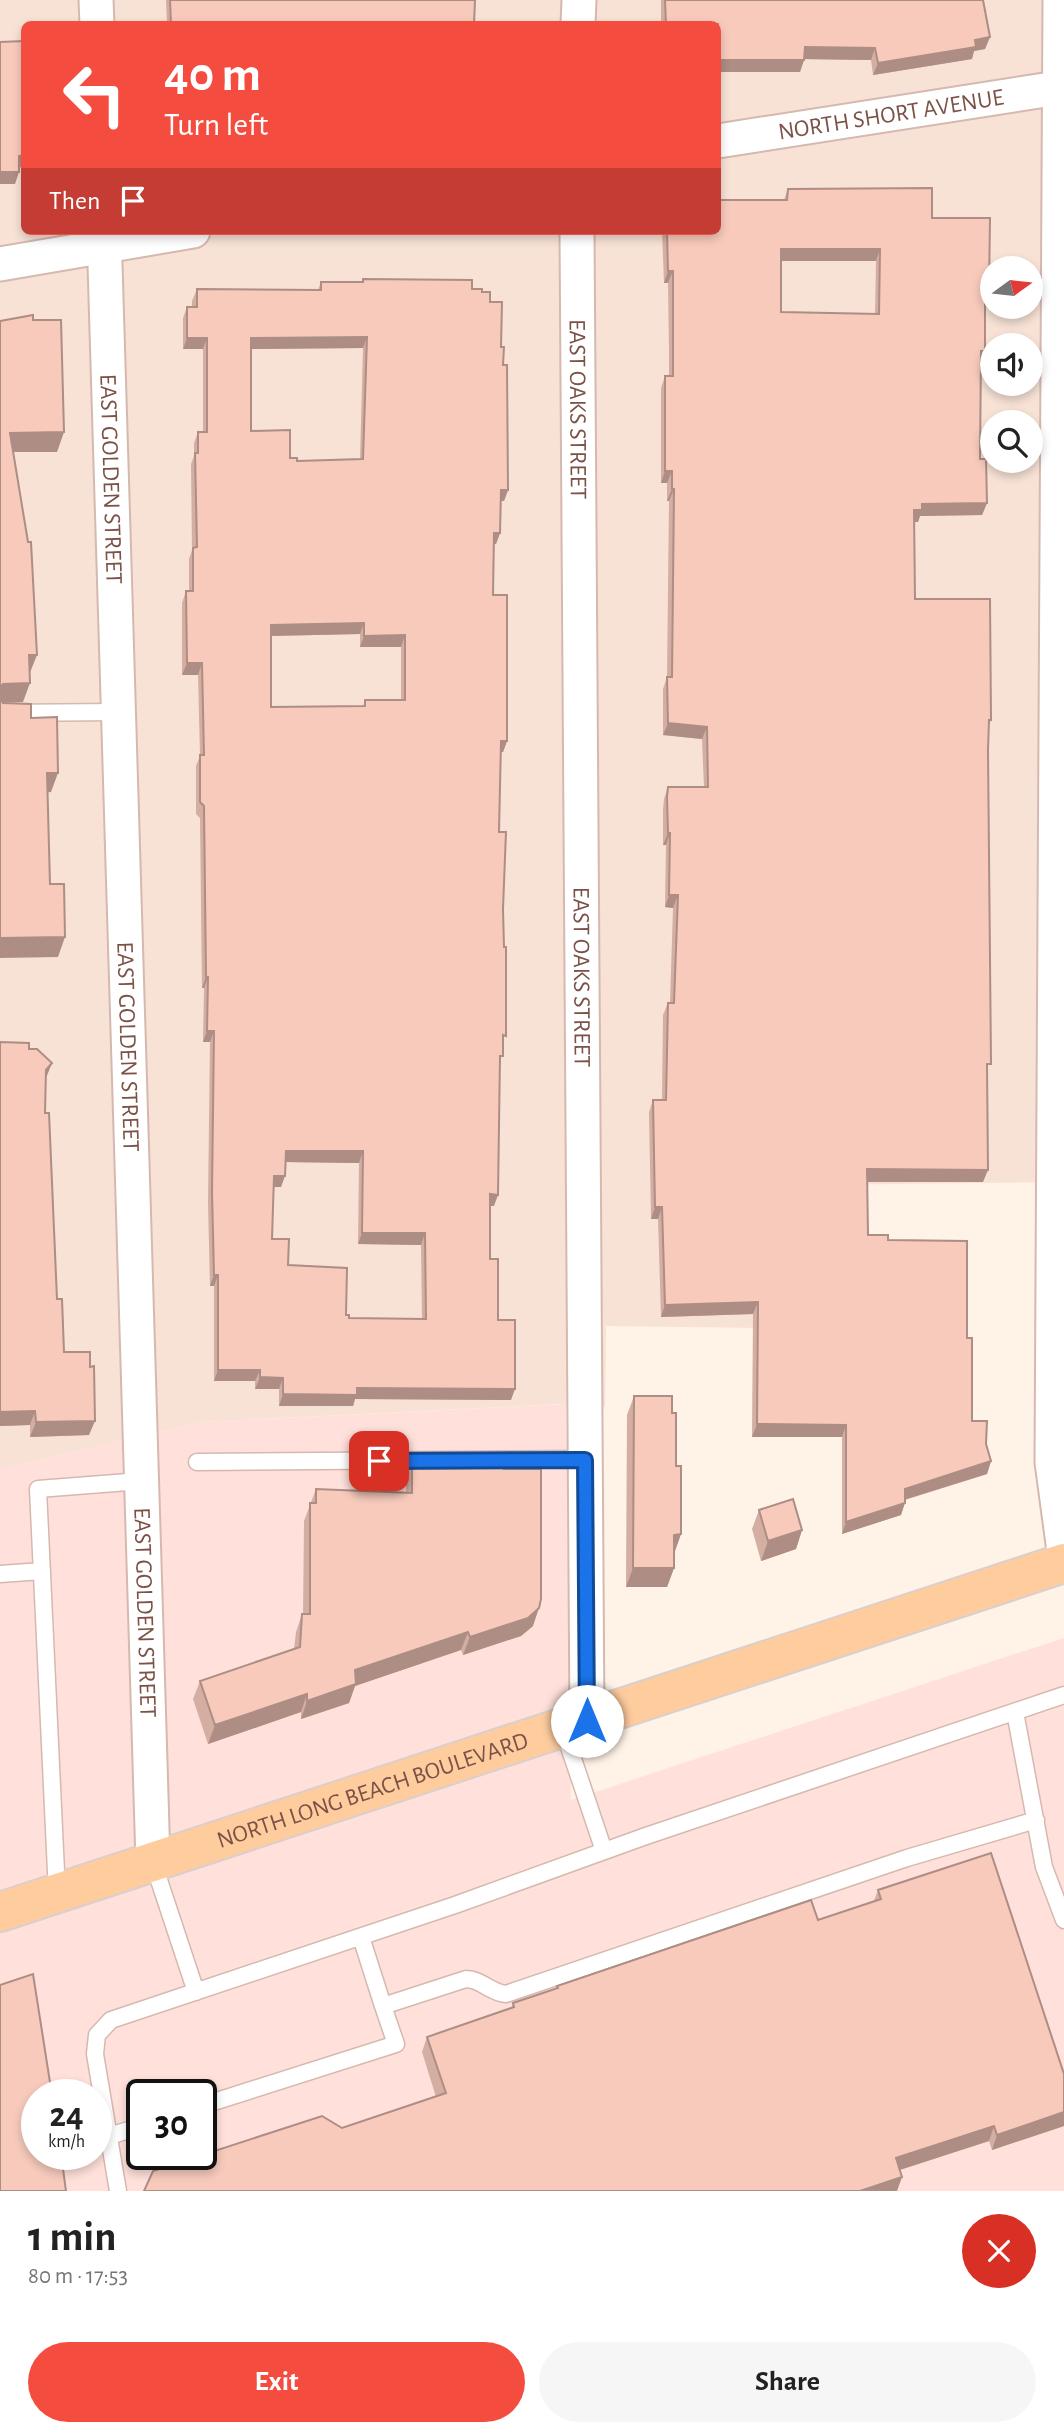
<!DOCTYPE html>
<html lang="en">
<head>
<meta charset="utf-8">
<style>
	body { margin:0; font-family:"Alegreya Sans",sans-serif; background:#f6f6f6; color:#222; height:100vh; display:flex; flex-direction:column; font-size:26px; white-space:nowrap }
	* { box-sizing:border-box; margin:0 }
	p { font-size:23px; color:#767676 }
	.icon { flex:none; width:38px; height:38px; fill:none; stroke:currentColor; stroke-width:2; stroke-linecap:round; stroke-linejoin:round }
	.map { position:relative; height:2191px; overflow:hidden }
	.drawer { display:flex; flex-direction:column; background:#fff; flex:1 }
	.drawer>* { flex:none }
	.banner { position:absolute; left:21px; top:21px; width:700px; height:214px; border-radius:10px; box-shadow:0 4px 10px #0003; background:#f54c40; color:#fff; overflow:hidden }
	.needle { width:46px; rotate:75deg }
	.tools { position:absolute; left:980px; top:256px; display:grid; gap:14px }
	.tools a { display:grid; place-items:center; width:63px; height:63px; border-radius:50%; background:#fff; box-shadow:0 4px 10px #0003; font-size:35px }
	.speed { position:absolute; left:21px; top:2079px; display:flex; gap:14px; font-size:35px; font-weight:700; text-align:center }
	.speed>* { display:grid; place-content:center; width:91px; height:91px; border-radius:50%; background:#fff; box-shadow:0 4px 10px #0003; line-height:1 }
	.speed small { font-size:18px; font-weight:400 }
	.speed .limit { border:4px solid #111; border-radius:10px; background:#fff; color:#111 }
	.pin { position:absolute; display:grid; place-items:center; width:60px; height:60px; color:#fff; margin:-30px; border-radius:14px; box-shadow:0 4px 10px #0006 }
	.me { position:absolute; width:77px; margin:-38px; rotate:0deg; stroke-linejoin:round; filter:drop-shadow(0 0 5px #0008) }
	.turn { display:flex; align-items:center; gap:24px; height:147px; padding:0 28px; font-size:32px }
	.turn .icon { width:91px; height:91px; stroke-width:2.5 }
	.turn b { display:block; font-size:49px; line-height:60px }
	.then { display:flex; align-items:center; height:66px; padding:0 28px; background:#0003; gap:14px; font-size:26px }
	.round { display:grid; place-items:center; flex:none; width:74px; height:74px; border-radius:37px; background:#f6f6f6 }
	.headline { display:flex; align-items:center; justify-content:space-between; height:119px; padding:0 28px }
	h1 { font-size:42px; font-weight:700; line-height:52px }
	.button { display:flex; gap:14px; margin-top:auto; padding:14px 28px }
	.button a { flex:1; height:80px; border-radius:42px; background:#f54c40; color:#fff; font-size:28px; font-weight:700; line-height:80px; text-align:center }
	.button a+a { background:#f6f6f6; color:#222 }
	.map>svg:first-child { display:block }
</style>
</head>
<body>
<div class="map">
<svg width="1064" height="2191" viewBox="0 0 1064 2191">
	<rect width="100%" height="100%" fill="#fff2e7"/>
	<path fill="#f7e2d5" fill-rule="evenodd" d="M0,0H1064V1182L820,1185L834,1329L606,1326L605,1407L558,1404L202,1422L0,1469ZM24,24H718V231H24ZM992,268H1031V306H992ZM992,345H1031V383H992ZM992,422H1031V460H992Z"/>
	<path fill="#ffe0db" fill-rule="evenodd" d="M566,1404L571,1800L1064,1638V2191H0V1469L202,1422ZM37,2095H96V2154H37ZM142,2095H201V2154H142Z"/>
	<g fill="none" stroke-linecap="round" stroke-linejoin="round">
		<defs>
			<path id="lane" d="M0,713L118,712
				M197,1462L585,1459
				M0,1574L42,1571
				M1015,1712L1044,1867L1064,1920
				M563,1729L604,1851
				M153,1862L196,1992
				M57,1893L38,1489L141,1481
				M361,1937L383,2006L466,1979C481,1979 491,1993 506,1994L907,1858L1036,1820
				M201,2106L396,2044L383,2006
				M109,2136L142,2126
				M118,2191L95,2054L97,2035L111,2020L455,1905L646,1836L1064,1695"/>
			<g id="street">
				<path d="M96,0L97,24"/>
				<path d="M1060,0L1052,1462L1064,1551"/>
				<path d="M578,24L579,0"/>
				<path id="s1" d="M718,141L1064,87"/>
				<path id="s2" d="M104,231L153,1862"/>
				<path id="s3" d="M577,231L587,1721"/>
				<path d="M0,264L193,231"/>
			</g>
			<g id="primary">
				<path id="s4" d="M0,1912L1064,1563"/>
			</g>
		</defs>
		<use href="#lane" stroke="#d5b9ae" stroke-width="19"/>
		<use href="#street" stroke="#d5b9ae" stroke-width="37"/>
		<use href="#primary" stroke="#dacfcc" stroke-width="42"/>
		<use href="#lane" stroke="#fff" stroke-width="16"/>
		<use href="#street" stroke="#fff" stroke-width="33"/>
		<use href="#primary" stroke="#ffcc9e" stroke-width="38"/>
	</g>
	<path fill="#d4aea2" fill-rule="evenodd" d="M166,0H475L474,24H167Z
		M661,0H983L990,37L985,49L974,51L972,59L873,75L871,60L804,59L800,72H718V24H661Z
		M788,189L932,218L988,302L985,311L981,362L980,459L987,503L982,515L920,516L918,522H914L915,599L991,720L988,728V750L987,1074L983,1182H867L868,1235L888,1240L967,1338L972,1421L986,1444L991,1461L987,1474L905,1500L901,1515L842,1534V1437H752L753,1314L661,1317L658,1219H651L649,1112L653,1100H662L663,1015L668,1003H670L673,908L665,907L666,845H663V809L664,799L668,787H704L702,739L663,735V689L667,677L669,501H667V483H661V388L665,376H669V350L668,283H664L662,231H718L784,200ZM781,261H876L875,314L781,312Z
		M363,279L472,289L482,292L490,302L501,347L503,365L508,490L504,501H500V533L496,544H494L493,595L507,741L503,752H500L499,832L503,909V1044L500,1065L494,1206H490V1259L498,1320L511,1400L355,1399L353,1406H279V1389H255V1381H214V1286H210L208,1203L210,1042H203L204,988H202L200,818L196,814V766L200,756L198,675H182V603L186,591H189V559L192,550L191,464L194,456V443L198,432H203V349H183V318L187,307H192V301L197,289L318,290L321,282H362ZM363,348L360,459L297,461L290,458L251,431V349ZM360,634V647H401V700H365L363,706L271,707V636ZM286,1162L359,1163L358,1244L421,1245L422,1319L349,1318L346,1315L288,1265L272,1239L273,1187H281Z
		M0,1042L29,1049L46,1078L45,1113L57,1299L64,1352L89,1435L30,1437V1425L0,1426Z
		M634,1396L672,1413L681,1534L674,1553V1568L667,1587H626L627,1415Z
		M412,1462L504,1469L533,1626L521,1636L463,1655L461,1650L355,1686L349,1703L301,1719V1712L208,1744L193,1699L200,1681L294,1649L296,1632L302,1614H303L304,1521L316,1489L406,1492V1480Z
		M759,1510L802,1530L796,1549L761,1561L752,1529Z
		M878,1890L1064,2074V2126L992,2150L989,2141L900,2170L342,2128L436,2097L422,2052L427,2037L511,2009L513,2003L556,1989L557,1986L818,1920L874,1901Z"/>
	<path fill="#ad8d84" d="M990,37L985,49L974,51L972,59L873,75L878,63Z
		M805,47L875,48L871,60L800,59Z
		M718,60H804L800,72H718Z
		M24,155L23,167L15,168L19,156Z
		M0,172H19L15,184H0Z
		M781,249H880L876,261H776Z
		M668,271H673L668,283H664Z
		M367,337L363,348L246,349L251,338Z
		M187,338H207L203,349H183Z
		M981,351H985L981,363Z
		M64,432L57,452H2L10,433Z
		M665,471H672L667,483H661Z
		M672,489H674L669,501H667Z
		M501,490H508L504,501H497Z
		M987,503L982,515L920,516L918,522H909L914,510L922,504Z
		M494,533H500L496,544H490Z
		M364,623L360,634L267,636L271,625Z
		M405,635L401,647H360L364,636Z
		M29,655H37L29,675Z
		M187,663H202L198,675H182Z
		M30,683L23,702L0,703V688L3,684Z
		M668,723L707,727L702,739L663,735Z
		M501,741H507L503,752H497Z
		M47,773H58L51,792L40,793Z
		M668,833H670L666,845H663Z
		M669,895H678L673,908L665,907Z
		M65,937L58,957L0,958V938Z
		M206,977H208L204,988H202Z
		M207,1031H214L210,1042H203Z
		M52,1063L46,1078L40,1085L46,1070Z
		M286,1151H363L359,1163L282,1162Z
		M867,1169L988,1170L983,1182H863Z
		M274,1176H285L281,1187H270Z
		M490,1194L498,1195L494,1206H486Z
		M655,1207H662L658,1219H651Z
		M362,1233H425L421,1245L358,1244Z
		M214,1275H218L214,1286H210Z
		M758,1302L753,1314L661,1317L665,1305Z
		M218,1370H260L255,1381H214Z
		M260,1377L283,1378L279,1389H255Z
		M357,1388L515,1389L511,1400L355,1399L353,1406H279L283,1394Z
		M35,1411L30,1425L0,1426V1412Z
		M95,1421L89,1435L30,1437L36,1422Z
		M757,1424L846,1425L842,1437H752Z
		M991,1461L987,1474L900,1501L905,1489Z
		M905,1503L901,1515L842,1534L846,1522Z
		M802,1530L796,1549L761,1561L768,1541Z
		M681,1534L674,1554V1535Z
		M633,1568H674L667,1587H626Z
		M539,1608L533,1626L521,1636L463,1655L470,1637Z
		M468,1632L461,1650L355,1686L349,1703L301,1719L307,1701L355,1670Z
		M307,1694L301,1712L208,1744L215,1725Z
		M1064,2112V2126L992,2150L997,2135Z
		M994,2126L989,2141L890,2173L896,2158Z
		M902,2177L897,2191H860Z"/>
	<path fill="#f7cabc" stroke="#ad8d84" stroke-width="2" fill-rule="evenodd" d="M170,0H475L474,24H171Z
		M665,0H983L990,37L975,40L976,47L878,63L875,48L805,47L804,60H718V24H666Z
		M24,41V155L19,156V172H0V42Z
		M932,188V218H990L989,290L988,302L985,303V351H981L980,459H986L987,503L922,504V510H914L915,599H990L991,720H989L988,750L991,1064H987L988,1170L867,1169L868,1235H888V1240L967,1241V1338H972V1421H987L986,1444L991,1461L905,1489V1503L846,1522V1425L757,1424L758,1302L665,1305L662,1207H655L653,1100H666L668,1003H674L678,895H669L670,833H668L667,797L668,787H708L707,727L668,723L667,677H672L674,489H672V471H665V376H673V271H668L667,231H718V200H787L788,189ZM781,249H880L879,314L781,312Z
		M363,279L472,280V289H482V292H490V302H502L501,347H504L503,365H507L508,490H501L500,533H494L493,595H507V741H501L499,832H506L503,909L504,947H506V1036L503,1035V1056H500L498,1195L490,1194V1259H498V1320H515V1389L357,1388V1395L283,1394V1378L260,1377V1370H218V1275H214L212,1192L214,1031H207L208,977H206L204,806L200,802V755H204L202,663H187L186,591H193V548L197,547L195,453H198V432H207V338H187V307H197V289L321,290V282H363ZM367,337L363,459L297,461V458H290V430L251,431V338ZM364,623V636L405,635V700H365V706L271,707V625ZM286,1151H363L362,1233H425L426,1319L349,1318V1315H346L347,1268L288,1265L289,1239H272L274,1176H285Z
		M33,315V320H61L64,432L10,433L28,542H31L37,655H29L30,683L3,684L0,688V321Z
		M0,699L3,703L31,704V718L57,717L58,773H47L50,884H64L65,937L0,938Z
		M0,1042L29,1043V1049H37L52,1063L46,1070L45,1113H49L57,1299H62L64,1352H90V1367L94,1366L95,1421L36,1422L35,1411L0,1412Z
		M634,1396H672V1413H676V1466H681V1534L674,1535V1568H633Z
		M412,1462H503L504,1469H541V1599L539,1608L528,1618L470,1637L468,1632L355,1670L356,1684L307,1701V1694L215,1725L200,1681L300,1647L302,1614H310V1503H316V1489L412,1493Z
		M793,1499L802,1530L768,1541L759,1510Z
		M991,1853L1064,2074V2112L997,2135L994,2126L896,2158L902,2177L860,2191H144L153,2171L322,2116L342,2128L446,2093L427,2037L514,2007L513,2003L558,1988L557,1986L811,1900L818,1920L881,1899L878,1890Z
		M33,1974L52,2095H37V2154H61L66,2191H0V1985Z"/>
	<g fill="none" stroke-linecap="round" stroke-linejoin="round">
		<defs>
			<path id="route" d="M379,1461L585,1460L587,1721"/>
		</defs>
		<use href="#route" stroke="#114b97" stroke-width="18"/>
		<use href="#route" stroke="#1a73e8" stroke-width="12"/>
	</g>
	<g text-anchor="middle" stroke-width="5" stroke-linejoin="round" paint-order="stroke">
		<g font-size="24" fill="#7c5248" stroke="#fff7f0">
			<text dy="8" stroke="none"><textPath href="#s1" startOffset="175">NORTH SHORT AVENUE</textPath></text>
			<text dy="8" stroke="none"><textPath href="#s3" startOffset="178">EAST OAKS STREET</textPath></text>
			<text dy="8" stroke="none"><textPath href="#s2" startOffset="248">EAST GOLDEN STREET</textPath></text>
			<text dy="8" stroke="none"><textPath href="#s3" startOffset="746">EAST OAKS STREET</textPath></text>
			<text dy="8" stroke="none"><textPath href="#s2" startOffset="816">EAST GOLDEN STREET</textPath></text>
			<text dy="8" stroke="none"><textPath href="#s2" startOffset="1382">EAST GOLDEN STREET</textPath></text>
			<text dy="8" stroke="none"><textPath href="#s4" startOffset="392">NORTH LONG BEACH BOULEVARD</textPath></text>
		</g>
	</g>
</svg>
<div class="tools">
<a><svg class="needle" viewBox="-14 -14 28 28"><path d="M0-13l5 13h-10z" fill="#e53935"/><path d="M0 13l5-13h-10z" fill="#767676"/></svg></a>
<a><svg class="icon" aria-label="sound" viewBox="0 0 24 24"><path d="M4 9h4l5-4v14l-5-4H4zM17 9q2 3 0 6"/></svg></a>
<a><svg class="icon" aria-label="search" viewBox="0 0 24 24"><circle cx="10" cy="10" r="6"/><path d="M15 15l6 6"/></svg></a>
</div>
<div class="speed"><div>24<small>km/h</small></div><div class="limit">30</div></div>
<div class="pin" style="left:379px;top:1461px;background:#d93025"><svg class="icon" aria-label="arrive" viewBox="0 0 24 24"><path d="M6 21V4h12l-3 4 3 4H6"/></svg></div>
<svg class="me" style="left:587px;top:1721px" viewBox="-20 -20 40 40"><circle r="19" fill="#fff"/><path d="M0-13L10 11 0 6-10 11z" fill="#1a73e8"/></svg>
<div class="banner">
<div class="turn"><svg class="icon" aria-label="left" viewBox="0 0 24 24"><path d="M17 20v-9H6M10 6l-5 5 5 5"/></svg><div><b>40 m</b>Turn left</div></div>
<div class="then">Then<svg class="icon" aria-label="arrive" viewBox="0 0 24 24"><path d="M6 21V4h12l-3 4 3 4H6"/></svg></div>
</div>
</div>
<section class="drawer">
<div class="headline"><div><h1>1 min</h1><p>80 m · 17:53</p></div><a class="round" style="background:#d93025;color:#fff"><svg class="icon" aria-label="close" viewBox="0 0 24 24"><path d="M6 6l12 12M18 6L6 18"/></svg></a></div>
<div class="button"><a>Exit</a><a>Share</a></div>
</section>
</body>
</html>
